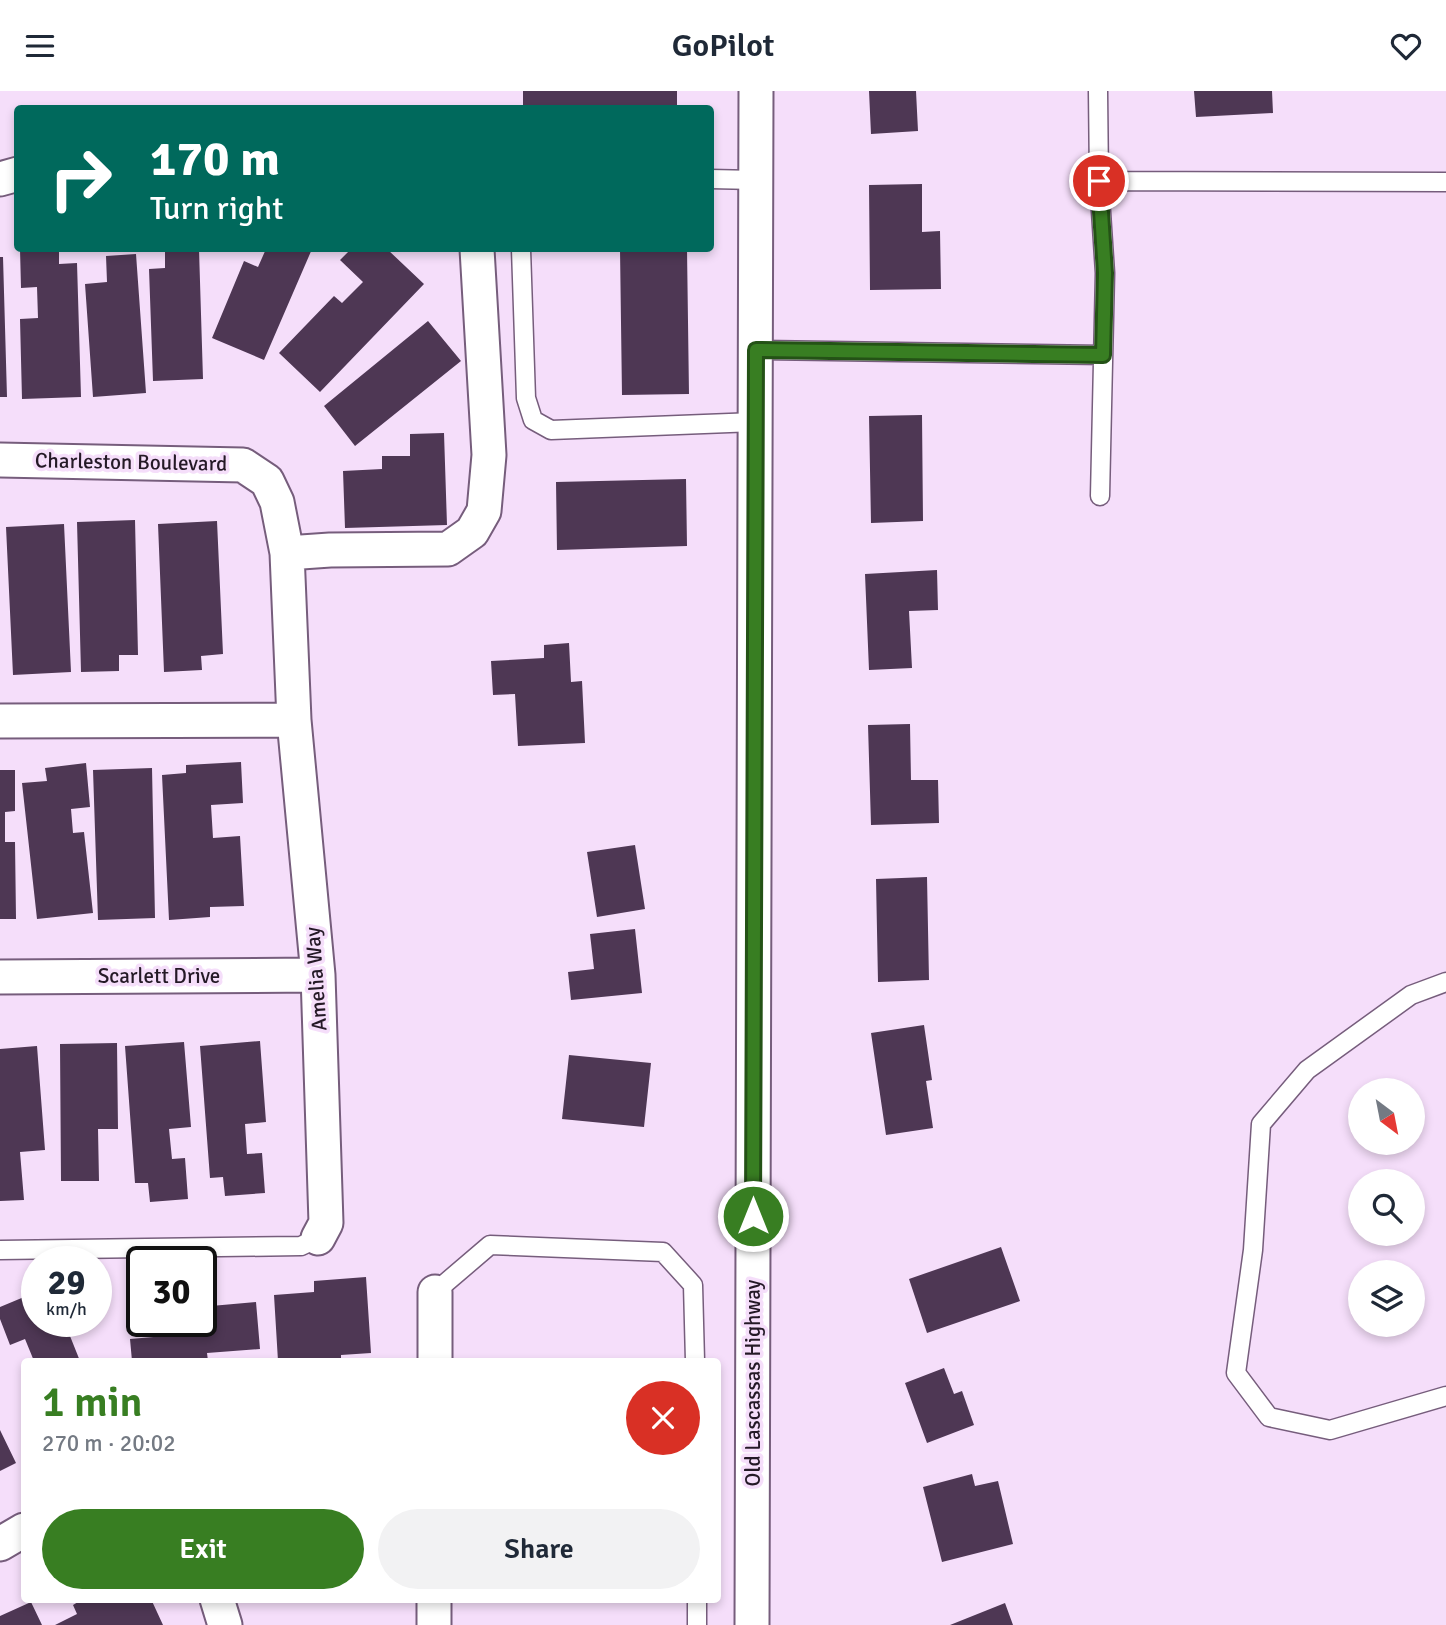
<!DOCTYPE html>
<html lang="en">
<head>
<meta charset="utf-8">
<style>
	body { margin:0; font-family:Signika,sans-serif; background:#f2f2f3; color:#1f2937; height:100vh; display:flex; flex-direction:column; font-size:26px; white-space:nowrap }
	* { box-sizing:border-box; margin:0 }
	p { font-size:23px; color:#747a83 }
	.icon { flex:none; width:38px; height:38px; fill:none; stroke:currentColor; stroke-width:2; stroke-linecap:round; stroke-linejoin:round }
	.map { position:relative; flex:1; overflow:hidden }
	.sheet { position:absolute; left:21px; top:1267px; width:700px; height:245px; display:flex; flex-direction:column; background:#fff; border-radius:7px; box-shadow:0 4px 10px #0003 }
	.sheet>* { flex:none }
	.banner { position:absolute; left:14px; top:14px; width:700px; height:147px; border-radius:7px; box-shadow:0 4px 10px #0003; background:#00695c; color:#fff; overflow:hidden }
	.needle { width:46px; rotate:148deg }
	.fabs { position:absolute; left:1348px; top:987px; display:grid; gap:14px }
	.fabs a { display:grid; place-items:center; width:77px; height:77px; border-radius:50%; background:#fff; box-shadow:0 4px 10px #0003; font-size:35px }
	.speed { position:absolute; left:21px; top:1155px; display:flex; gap:14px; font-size:35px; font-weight:700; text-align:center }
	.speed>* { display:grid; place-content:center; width:91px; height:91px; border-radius:50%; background:#fff; box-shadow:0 4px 10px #0003; line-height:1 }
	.speed small { font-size:18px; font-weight:400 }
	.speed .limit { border:4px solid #111; border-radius:10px; background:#fff; color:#111 }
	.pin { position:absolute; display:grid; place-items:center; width:60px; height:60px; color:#fff; margin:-30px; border:4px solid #fff; border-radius:50%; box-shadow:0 2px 7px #0007 }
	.me { position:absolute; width:77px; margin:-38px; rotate:0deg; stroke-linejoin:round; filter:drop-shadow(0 0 5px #0008) }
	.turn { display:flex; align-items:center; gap:24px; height:147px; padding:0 21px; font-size:32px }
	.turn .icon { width:91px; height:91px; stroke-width:2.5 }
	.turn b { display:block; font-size:49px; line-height:60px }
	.round { display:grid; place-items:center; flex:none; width:74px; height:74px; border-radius:37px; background:#f2f2f3 }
	.headline { display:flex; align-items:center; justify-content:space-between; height:119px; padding:0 21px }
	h1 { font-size:42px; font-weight:600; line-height:52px; color:#387e22 }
	.button { display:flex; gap:14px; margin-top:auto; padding:14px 21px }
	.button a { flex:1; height:80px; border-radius:42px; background:#387e22; color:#fff; font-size:28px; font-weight:600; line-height:80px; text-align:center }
	.button a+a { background:#f2f2f3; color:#1f2937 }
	header { display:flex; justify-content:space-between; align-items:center; height:91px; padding:0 21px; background:#fff; font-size:32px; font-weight:600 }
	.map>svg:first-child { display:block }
</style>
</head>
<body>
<header><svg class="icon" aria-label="menu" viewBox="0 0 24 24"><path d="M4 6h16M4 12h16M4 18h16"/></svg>GoPilot<svg class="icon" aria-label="heart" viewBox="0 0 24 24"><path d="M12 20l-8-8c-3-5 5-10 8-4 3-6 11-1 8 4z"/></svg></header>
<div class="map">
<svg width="1446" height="1534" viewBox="0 0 1446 1534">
	<rect width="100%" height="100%" fill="#f5defa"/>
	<path fill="#4e3754" d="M523,0H677V18H523Z
		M869,0H916L918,40L871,43Z
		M1194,0H1272L1273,22L1196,26Z
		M922,93V141L940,140L941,198L870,199L869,94Z
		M20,158H59V173L77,172L81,306L22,308L20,228L38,227L37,196L21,197Z
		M165,158H199L203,288L153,290L149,178L165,177Z
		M266,158H312L264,269L212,247L244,170L258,176Z
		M351,158H387L424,193L320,301L279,262L334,205L342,212L363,191L340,169Z
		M620,158H687L689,303L622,304Z
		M136,163L146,302L93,306L85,193L107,191L106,165Z
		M0,166H3L7,306H0Z
		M428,230L461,270L355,355L324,315Z
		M922,324L923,430L871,432L869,325Z
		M444,342L447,434L345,437L343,380L382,378V365H410V343Z
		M686,388L687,455L557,459L556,391Z
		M135,429L138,564H119V580L81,581L77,431Z
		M217,430L223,563L201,565L202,579L164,581L158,433Z
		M64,433L71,581L13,584L6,436Z
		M937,479L938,519L909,520L912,577L869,579L865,483Z
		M569,552L571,591L582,590L585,652L518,655L515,603L493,604L491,570L544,567V554Z
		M910,633L911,689H938L939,732L871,734L868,634Z
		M241,671L243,712L211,714L213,747L240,745L244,815L210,816V826L169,829L162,684L186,682V674Z
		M86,672L90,716L71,718L73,742L84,741L93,822L37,828L22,692L47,690L45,677Z
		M152,677L155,827L98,829L93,679Z
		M0,679H15V720L5,721V751H15L16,828H0Z
		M635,754L645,818L597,826L587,761Z
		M927,786L929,889L878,891L876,788Z
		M635,838L642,902L571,909L568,881L594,878L590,843Z
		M924,934L932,989L926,990L933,1037L886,1044L871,942Z
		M260,950L266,1031L245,1033L247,1063L262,1062L265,1102L225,1105L223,1086L210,1087L200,955Z
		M184,951L191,1036L169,1038L172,1068L185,1067L188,1108L150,1111L148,1092H135L125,955Z
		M117,952L118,1038H98L99,1090H61L60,953Z
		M37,955L45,1059L20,1061L24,1109L0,1110V958Z
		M569,964L651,972L644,1036L562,1028Z
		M1001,1156L1020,1210L927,1242L909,1188Z
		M201,1183H208L211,1215L256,1211L260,1258L207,1262L208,1270H132L130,1248L165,1245L164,1230H201Z
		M366,1186L371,1262L341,1264V1270H278L274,1204L314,1201V1190Z
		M36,1201L37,1230H64L80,1270H34L25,1248L10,1254L0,1228V1216Z
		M944,1277L954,1303L962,1300L974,1334L927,1352L905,1292Z
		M0,1339L16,1372L0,1380Z
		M972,1383L975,1395L998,1390L1013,1453L942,1471L923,1396Z
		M83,1508H151L163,1534H55L77,1523L73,1514Z
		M31,1511L42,1534H0V1525Z
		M1005,1512L1013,1534H950Z"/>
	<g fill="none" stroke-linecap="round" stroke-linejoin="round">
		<defs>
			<path id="lane" d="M1098,0L1099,90L1105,182L1100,405
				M710,88L756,89
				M1099,90L1446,91
				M521,158L526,307L533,329L551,339L755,331
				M756,259L1103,264
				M1446,891L1411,904L1307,979L1261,1033L1253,1159L1236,1282L1269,1326L1330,1339L1446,1305
				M0,1159L301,1155L318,1147
				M435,1201L490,1154L663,1161L693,1194L695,1270
				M697,1534V1508"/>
			<path id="street" d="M0,88L18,83
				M0,369L243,374L267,390L277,411L287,462L294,629L318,884L326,1132L318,1147
				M287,462L330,459L448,458L472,441L484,420L489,364L477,158
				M0,630L294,629
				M0,886L318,884
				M435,1201V1270
				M0,1453L24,1439
				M217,1508L225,1534
				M434,1534V1508
				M752,1534L756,0"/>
		</defs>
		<use href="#lane" stroke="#765d7c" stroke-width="21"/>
		<use href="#street" stroke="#765d7c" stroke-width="37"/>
		<use href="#lane" stroke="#fff" stroke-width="18"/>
		<use href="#street" stroke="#fff" stroke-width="33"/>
	</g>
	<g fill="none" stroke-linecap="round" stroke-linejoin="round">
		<defs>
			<path id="route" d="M753,1125L756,259L1103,264L1105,182L1099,90"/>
		</defs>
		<use href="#route" stroke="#245216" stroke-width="18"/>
		<use href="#route" stroke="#387e22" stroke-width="12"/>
	</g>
	<g text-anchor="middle" stroke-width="7" stroke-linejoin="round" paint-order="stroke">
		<g font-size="21" fill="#241926" stroke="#f5defa">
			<text transform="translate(131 371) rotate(1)" y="7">Charleston Boulevard</text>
			<text x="159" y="892">Scarlett Drive</text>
			<text transform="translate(316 888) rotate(-94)" y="7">Amelia Way</text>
			<text transform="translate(753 1292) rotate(-90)" y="7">Old Lascassas Highway</text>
		</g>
	</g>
</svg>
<div class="fabs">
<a><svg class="needle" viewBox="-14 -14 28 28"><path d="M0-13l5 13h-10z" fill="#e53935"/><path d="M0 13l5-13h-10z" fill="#747a83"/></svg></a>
<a><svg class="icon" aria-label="search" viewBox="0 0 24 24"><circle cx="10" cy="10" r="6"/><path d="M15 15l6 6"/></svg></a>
<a><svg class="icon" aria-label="layers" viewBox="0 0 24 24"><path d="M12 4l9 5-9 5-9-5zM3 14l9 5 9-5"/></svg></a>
</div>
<div class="speed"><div>29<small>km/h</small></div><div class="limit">30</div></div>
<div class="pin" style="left:1099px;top:90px;background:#d93025"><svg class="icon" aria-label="arrive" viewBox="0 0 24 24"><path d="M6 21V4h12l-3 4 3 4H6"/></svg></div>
<svg class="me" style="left:753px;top:1125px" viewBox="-20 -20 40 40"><circle r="17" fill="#387e22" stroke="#fff" stroke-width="3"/><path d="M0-11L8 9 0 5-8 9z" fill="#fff"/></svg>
<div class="banner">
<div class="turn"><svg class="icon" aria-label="right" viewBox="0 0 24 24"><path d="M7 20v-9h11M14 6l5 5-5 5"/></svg><div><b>170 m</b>Turn right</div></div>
</div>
<section class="sheet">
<div class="headline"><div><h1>1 min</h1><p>270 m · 20:02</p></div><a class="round" style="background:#d93025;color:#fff"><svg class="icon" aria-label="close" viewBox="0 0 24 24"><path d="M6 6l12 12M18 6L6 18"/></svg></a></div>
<div class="button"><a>Exit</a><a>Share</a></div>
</section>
</div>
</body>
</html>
